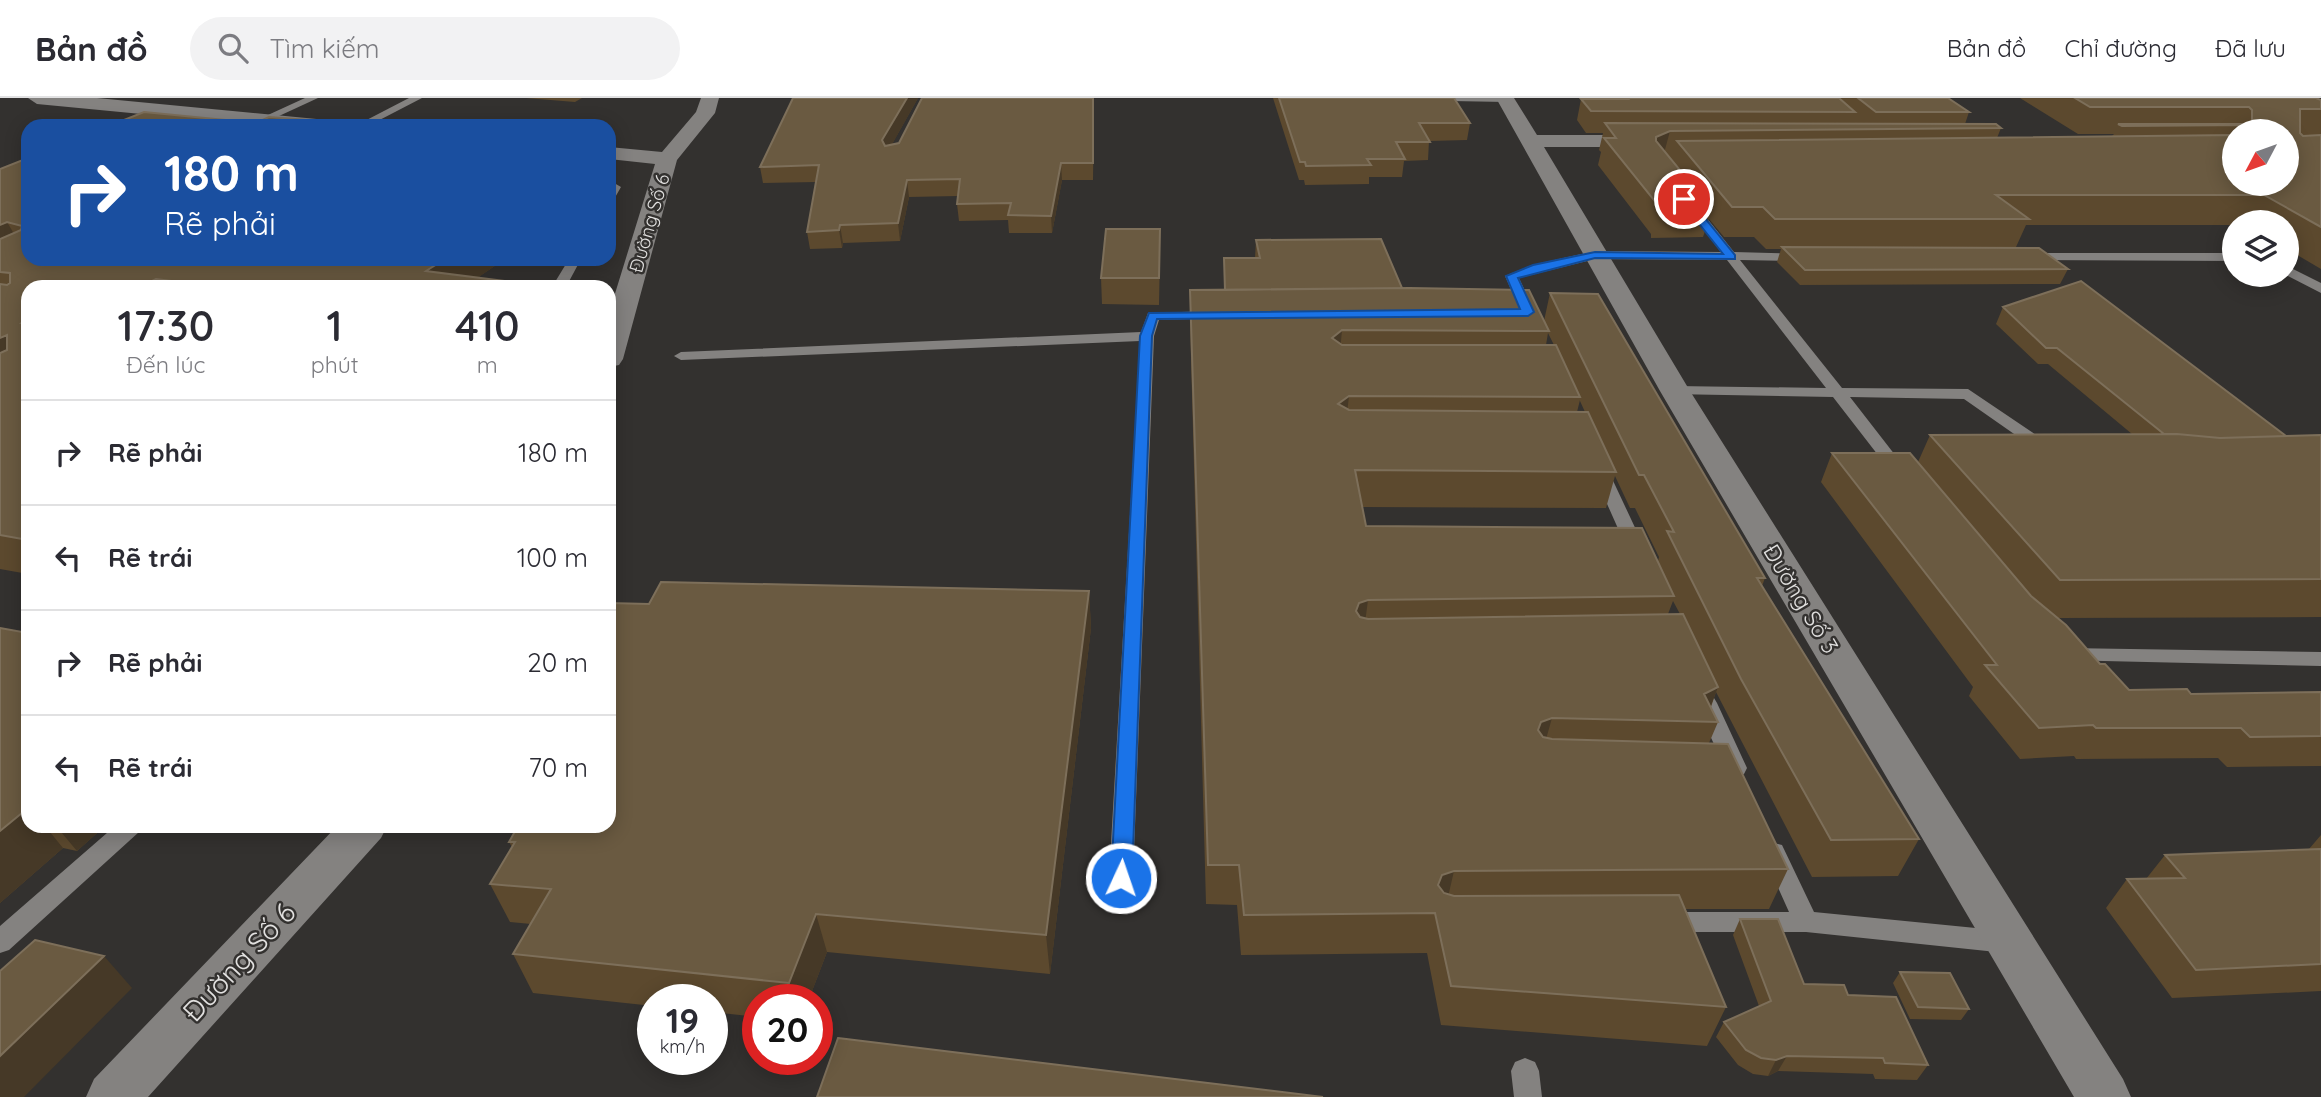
<!DOCTYPE html>
<html lang="vi">
<head>
<meta charset="utf-8">
<style>
	body { margin:0; font-family:Quicksand,sans-serif; background:#f2f2f3; color:#2b2b33; height:100vh; display:flex; flex-direction:column; font-size:26px; white-space:nowrap }
	* { box-sizing:border-box; margin:0 }
	p { font-size:23px; color:#7c7c81 }
	.icon { flex:none; width:38px; height:38px; fill:none; stroke:currentColor; stroke-width:2; stroke-linecap:round; stroke-linejoin:round }
	.map { position:relative; flex:1; overflow:hidden }
	.details { position:absolute; left:21px; top:182px; width:595px; height:553px; display:flex; flex-direction:column; background:#fff; border-radius:21px; box-shadow:0 4px 18px #0003 }
	.details>* { flex:none }
	.top-card { position:absolute; left:21px; top:21px; width:595px; height:147px; border-radius:21px; box-shadow:0 4px 18px #0003; background:#1a4fa0; color:#fff; overflow:hidden }
	.needle { width:46px; rotate:229deg }
	.tools { position:absolute; left:2222px; top:21px; display:grid; gap:14px }
	.tools a { display:grid; place-items:center; width:77px; height:77px; border-radius:50%; background:#fff; box-shadow:0 4px 18px #0003; font-size:35px }
	.speed { position:absolute; left:637px; top:886px; display:flex; gap:14px; font-size:35px; font-weight:700; text-align:center }
	.speed>* { display:grid; place-content:center; width:91px; height:91px; border-radius:50%; background:#fff; box-shadow:0 4px 18px #0003; line-height:1 }
	.speed small { font-size:18px; font-weight:400 }
	.speed .limit { border:10px solid #d22; background:#fff; color:#111 }
	.pin { position:absolute; display:grid; place-items:center; width:60px; height:60px; color:#fff; margin:-30px; border:4px solid #fff; border-radius:50%; box-shadow:0 2px 7px #0007 }
	.me { position:absolute; width:77px; margin:-38px; rotate:3deg; stroke-linejoin:round; filter:drop-shadow(0 0 5px #0008) }
	.turn { display:flex; align-items:center; gap:24px; height:147px; padding:0 28px; font-size:32px }
	.turn .icon { width:91px; height:91px; stroke-width:2.5 }
	.turn b { display:block; font-size:49px; line-height:60px }
	.eta { display:flex; justify-content:space-evenly; align-items:center; height:119px; text-align:center }
	.eta b { font-size:42px; font-weight:600; line-height:49px }
	ul { padding:0; list-style:none }
	li { display:flex; align-items:center; gap:21px; height:105px; padding:0 28px; border-top:2px solid #e1e1e2 }
	li div { flex:1 }
	li b { display:block; font-size:26px }
	li em { font-style:normal }
	header { display:flex; align-items:center; gap:42px; box-sizing:border-box; height:98px; padding:0 35px; background:#fff; border-bottom:2px solid #e1e1e2 }
	header strong { font-size:33px }
	nav { display:flex; gap:38px; margin-inline-start:auto; font-size:24px }
	.search { width:490px; height:63px; background:#f2f2f3; display:flex; align-items:center; gap:18px; box-sizing:border-box; padding:0 24px; border-radius:38px; color:#7c7c81; font-size:26px }
	.map>svg:first-child { display:block }
</style>
</head>
<body>
<header>
<strong>Bản đồ</strong>
<div class="search"><svg class="icon" aria-label="search" viewBox="0 0 24 24"><circle cx="10" cy="10" r="6"/><path d="M15 15l6 6"/></svg>Tìm kiếm</div>
<nav><a>Bản đồ</a><a>Chỉ đường</a><a>Đã lưu</a></nav>
</header>
<div class="map">
<svg width="2321" height="999" viewBox="0 0 2321 999">
	<rect width="100%" height="100%" fill="#33312f"/>
	<g fill="none" stroke-linecap="round" stroke-linejoin="round">
		<path fill="#848280" fill-rule="evenodd" d="M305,0H318L266,24L257,22Z
			M409,0H422L368,28H355Z
			M1446,0H1510L1511,1L1506,4L1451,3Z
			M609,82L621,89L613,103L609,104Z
			M1690,103L1694,104L1734,154L1808,156V162L1803,163L1740,162L1842,290L1968,291L2039,339L2054,343L2056,346L2048,351L2027,345L1964,301L1850,299L1909,375L1901,380L1895,379L1833,299L1670,296L1667,293L1675,288L1826,290L1727,162L1595,161L1519,180L1535,214L1528,218L1521,214L1505,178L1532,167L1595,153L1721,154L1684,107Z
			M2026,155H2235V163L2021,162V156Z
			M569,161H581L566,189H552Z
			M2287,168L2321,185V195L2286,177Z
			M1215,213L1220,214V220L1159,222L1154,238L1133,780L1130,787L1121,790L1112,787L1109,780L1140,243L681,262L674,258L681,254L1141,234L1148,215Z
			M1600,367L1608,372L1646,453L1643,457H1631L1628,453L1592,372Z
			M2067,550L2321,554V568L2060,562L2057,557L2060,552Z
			M1706,598L1714,600L1717,605L1747,670L1744,676L1736,678L1728,676L1725,670L1695,605L1698,600Z
			M115,728H143L139,734L9,852L0,855V828Z
			M1774,745L1782,747L1814,814L2006,833L2015,836L2019,844L2015,852L2006,855L1806,834H1663L1654,831L1650,824L1654,817L1663,814H1789L1762,754L1766,747Z
			M1525,960L1535,964L1539,973L1542,999H1514L1511,973L1515,964Z"/>
		<path fill="#848280" fill-rule="evenodd" d="M28,0H97L327,22L334,24L337,28H266L37,6Z
			M701,0H719L715,15L677,62L623,261L619,267L609,269V215L655,66L609,61V49L662,54L696,14Z
			M1496,0H1514L1537,37H1649L1656,39L1659,43L1656,47L1649,49H1544L1690,293L2123,981L2131,999H2074L1660,293Z
			M337,728H387L381,740L148,999H86L94,981Z"/>
	</g>
	<path fill="#5c492e" fill-rule="evenodd" d="M526,0H582L575,4Z
		M918,0L892,46L899,45L922,0H1094L1093,82H1062L1052,135H1009L1008,122L959,123L957,106L958,98L909,99L900,143L843,145L842,150L810,151L807,134L816,84L763,85L760,69Z
		M1273,0H1454L1470,25L1467,42L1429,43L1428,62L1404,63L1402,79H1369V86L1305,87L1304,82H1299Z
		M1612,0H1948L1969,14L1965,26L2001,30L1997,40L2112,38L2114,36H2078L2020,0H2316L2321,2V171L2287,151V124H2235V127H2026L2016,149L2068,171L2060,186L1800,187L1777,164L1781,151H1766L1754,139H1724L1709,121L1703,139L1651,140V136L1598,67L1601,54L1599,52L1603,35H1586L1577,22L1581,1H1612ZM2235,33H2287L2235,86Z
		M28,60V161H505L477,180L504,183L506,189H28V476L0,471V71Z
		M1256,142L1402,190L1544,223L1550,195L1765,480L1762,488L1919,741L1898,778L1812,779L1716,594L1711,609L1718,624L1709,645L1788,771L1769,811H1685L1726,909L1707,948L1441,927L1427,855L1241,857L1237,807L1206,806L1190,224V192H1224V160H1255ZM1548,235L1554,247H1546ZM1580,302V303L1585,314H1577ZM1615,378L1630,410H1635L1659,459L1658,463L1366,428L1362,409L1606,410ZM1673,503L1680,516H1668Z
		M1160,156L1159,207L1102,206L1101,180Z
		M2003,209L2286,338L2321,337V519L2058,520L2100,566L2129,592L2191,596L2321,594V668L2227,669L2218,660L2076,661L2074,658L2020,661L1969,598L1973,589L1821,384L1832,355L1918,364L1930,337L2132,336L2048,266H2038L1996,226Z
		M1089,493L1091,530L1050,876L827,854L809,901H758V919L712,914V901H653V908L533,895L513,856L531,826L510,824L490,786L512,749L509,744L649,506Z
		M0,530L28,728H105L77,753L63,750L0,805Z
		M2321,737V893L2172,900L2106,810L2127,781H2146L2165,757L2309,751Z
		M1740,821L1804,886L1928,967L1917,982L1875,981L1873,976L1778,973L1768,978L1753,976L1738,967L1716,939L1724,924L1759,908L1733,837Z
		M1900,874L1969,911L1961,922L1910,921L1893,885Z"/>
	<path fill="#463927" d="M907,0H918L885,59L882,42Z
		M1093,0H1094L1093,82Z
		M1670,33L1663,59L1650,66L1656,39Z
		M1061,65L1062,82L1052,135L1051,118Z
		M907,82L909,99L900,143L898,125Z
		M7,124L26,156L0,168V127Z
		M840,127L843,145L842,150L839,132Z
		M445,161H505L464,189L426,173Z
		M156,181L160,189H143L142,188Z
		M106,183L109,189H94Z
		M504,183L506,189H495Z
		M1342,232L1339,265L1332,240Z
		M7,237L28,271L0,285V240Z
		M1349,298L1345,332L1338,306Z
		M1089,493L1091,530L1050,876L1046,837Z
		M1368,502L1363,540L1356,513L1359,505Z
		M1718,589L1705,623L1704,596Z
		M1552,620L1541,659L1538,632L1541,624Z
		M28,710V728H45L63,750L0,805V733Z
		M56,728H105L77,753Z
		M1454,773L1445,812L1435,815L1438,787L1442,777Z
		M816,816L827,854L809,901H794L789,885Z
		M104,858L132,890L24,999H0V958Z
		M1787,958L1778,973L1768,978L1776,962Z"/>
	<path fill="#6a5a41" stroke="#7d6f5a" stroke-width="2" d="M793,0H907L882,42L885,48L899,45L922,0H1093V65H1061L1051,118L1008,117L1011,105L957,106L960,81L907,82L898,125L840,127L839,132L807,134L819,67L760,69Z
		M1279,0H1454L1470,25H1419L1430,44H1396L1405,61H1367L1371,67L1306,68L1305,64H1300Z
		M1627,0H1839L1855,14L1591,13L1581,1H1628Z
		M1858,0H1948L1969,14H1876Z
		M2075,0H2316L2321,2V11H2300V35L2303,38L2321,37V129L2264,97H1996L2029,121H1775L1763,109H1732L1677,43L2235,37V86H2287V33H2252V29L2250,27L2122,28L2118,26H2250L2252,23V12L2249,9H2090Z
		M144,14L256,25L269,19L388,28H109Z
		M1605,25L1996,26L2001,30L1670,33L1656,39V43L1711,110L1658,111V107L1604,40H1616Z
		M28,60V161H445L426,173L504,183L495,189H218L156,181L142,188L106,183L94,189H28V222L22,225L28,226V442L0,437V255L7,252V237L0,240V186L7,187L10,185V175L0,174V141L21,132L22,128L7,124L0,127V71Z
		M1106,131H1160L1159,180H1101Z
		M1381,141L1402,190L1225,192L1224,160H1260L1256,142Z
		M1782,149L2039,150L2068,171L1805,172Z
		M2081,183L2286,338L2220,340L2177,336H2164L2057,250H2046L2003,209Z
		M1410,190L1529,192L1549,233L1342,232L1332,240L1342,247H1556L1580,299L1349,298L1338,306L1349,312L1588,314L1616,374L1355,372L1366,428L1642,430L1674,498L1368,502L1359,505L1356,513L1360,519L1368,521L1683,516L1718,589L1704,596L1718,624L1552,620L1541,624L1538,632L1543,639L1552,641L1728,646L1788,771L1454,773L1442,777L1438,787L1444,795L1454,798L1679,797L1726,909L1451,888L1435,815L1244,817L1239,767H1208L1190,192Z
		M1550,195L1598,196L1765,480H1757L1919,741L1831,742L1741,581L1667,433L1674,434L1644,377H1639Z
		M2177,336L2220,340L2321,337V481L2060,482L1930,337Z
		M1832,355H1910L2031,498L2066,527L2100,566H2105L2129,592L2187,591L2191,596L2321,594V638L2250,639L2241,630H2096L2093,627L2039,630L1985,567H1997Z
		M661,484L1089,493L1046,837L816,816L789,885L513,856L551,791L490,786L515,744H509L518,728H609V505L649,506Z
		M0,530L28,535V710L0,733Z
		M2321,751V866L2196,872L2127,781L2185,780L2165,757Z
		M1740,821H1778L1804,886L1844,887L1848,897L1896,899L1928,967L1885,965L1883,960L1787,958L1776,962L1761,960L1746,952L1724,924L1771,903Z
		M35,842L104,858L0,958V873Z
		M1900,874L1950,875L1969,911L1918,909Z
		M838,940L1323,999H817Z"/>
	<path fill="#1a73e8" stroke="#114b97" stroke-width="2" d="M1681,99H1688L1735,157V161L1595,160L1518,180L1534,214L1528,218L1157,221L1152,238L1132,780L1129,786L1121,788L1114,786L1111,780L1140,238L1149,215L1520,211L1506,178L1533,167L1595,154L1723,156L1681,103Z"/>
	<g text-anchor="middle" stroke-width="5" stroke-linejoin="round" paint-order="stroke">
		<g font-size="19" fill="#e2e1e0" stroke="#33312f">
			<text transform="translate(649 125) rotate(-74)" y="7">Đường Số 6</text>
		</g>
		<g font-size="23" fill="#e2e1e0" stroke="#33312f">
			<text transform="translate(1801 501) rotate(59)" y="8">Đường Số 3</text>
		</g>
		<g font-size="28" fill="#e2e1e0" stroke="#33312f">
			<text transform="translate(239 864) rotate(-47)" y="10">Đường Số 6</text>
		</g>
	</g>
</svg>
<div class="tools">
<a><svg class="needle" viewBox="-14 -14 28 28"><path d="M0-13l5 13h-10z" fill="#e53935"/><path d="M0 13l5-13h-10z" fill="#7c7c81"/></svg></a>
<a><svg class="icon" aria-label="layers" viewBox="0 0 24 24"><path d="M12 4l9 5-9 5-9-5zM3 14l9 5 9-5"/></svg></a>
</div>
<div class="speed"><div>19<small>km/h</small></div><div class="limit">20</div></div>
<div class="pin" style="left:1684px;top:101px;background:#d93025"><svg class="icon" aria-label="arrive" viewBox="0 0 24 24"><path d="M6 21V4h12l-3 4 3 4H6"/></svg></div>
<svg class="me" style="left:1121px;top:780px" viewBox="-20 -20 40 40"><circle r="17" fill="#1a73e8" stroke="#fff" stroke-width="3"/><path d="M0-11L8 9 0 5-8 9z" fill="#fff"/></svg>
<div class="top-card">
<div class="turn"><svg class="icon" aria-label="right" viewBox="0 0 24 24"><path d="M7 20v-9h11M14 6l5 5-5 5"/></svg><div><b>180 m</b>Rẽ phải</div></div>
</div>
<section class="details">
<div class="eta">
<div><b>17:30</b><p>Đến lúc</p></div>
<div><b>1</b><p>phút</p></div>
<div><b>410</b><p>m</p></div>
</div>
<ul>
<li><svg class="icon" aria-label="right" viewBox="0 0 24 24"><path d="M7 20v-9h11M14 6l5 5-5 5"/></svg><div><b>Rẽ phải</b></div><em>180 m</em></li>
<li><svg class="icon" aria-label="left" viewBox="0 0 24 24"><path d="M17 20v-9H6M10 6l-5 5 5 5"/></svg><div><b>Rẽ trái</b></div><em>100 m</em></li>
<li><svg class="icon" aria-label="right" viewBox="0 0 24 24"><path d="M7 20v-9h11M14 6l5 5-5 5"/></svg><div><b>Rẽ phải</b></div><em>20 m</em></li>
<li><svg class="icon" aria-label="left" viewBox="0 0 24 24"><path d="M17 20v-9H6M10 6l-5 5 5 5"/></svg><div><b>Rẽ trái</b></div><em>70 m</em></li>
</ul>
</section>
</div>
</body>
</html>
